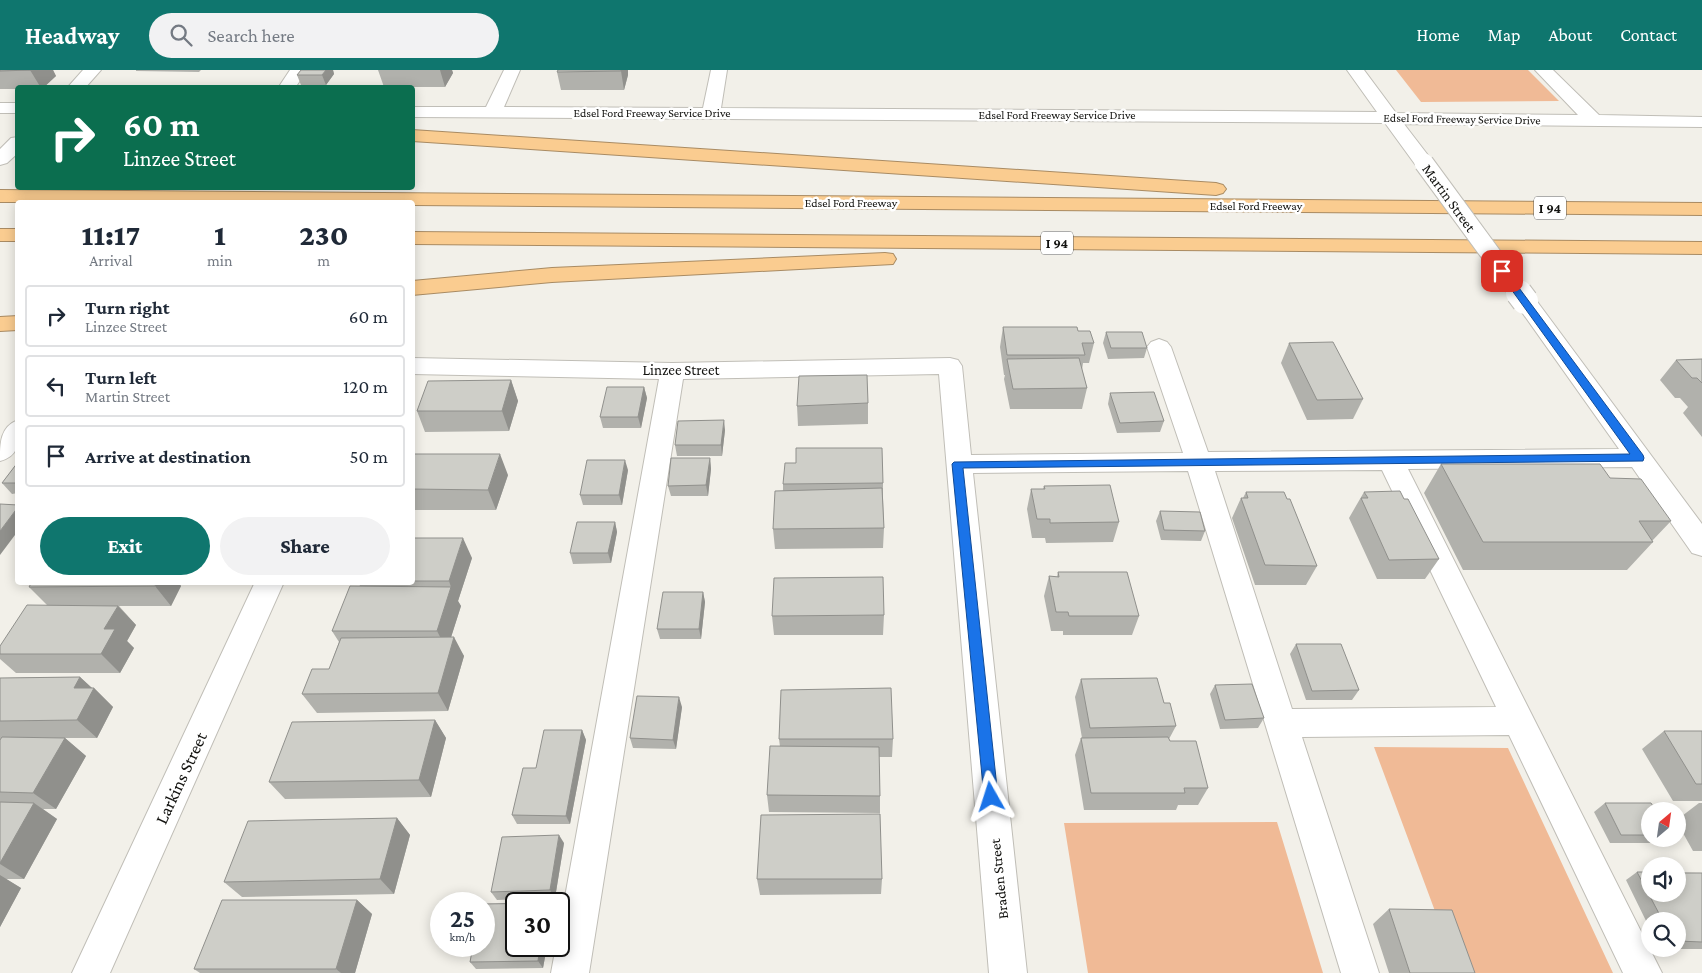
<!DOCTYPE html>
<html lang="en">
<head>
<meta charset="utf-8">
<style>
	body { margin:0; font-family:"Crimson Pro",serif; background:#f2f2f3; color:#1f2937; height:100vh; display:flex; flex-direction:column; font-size:19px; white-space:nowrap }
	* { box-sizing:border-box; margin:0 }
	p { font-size:16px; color:#747a83 }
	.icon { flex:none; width:28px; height:28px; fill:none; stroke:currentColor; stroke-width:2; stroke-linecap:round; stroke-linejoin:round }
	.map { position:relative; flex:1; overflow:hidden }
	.details { position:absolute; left:15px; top:130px; width:400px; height:385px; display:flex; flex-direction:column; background:#fff; border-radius:5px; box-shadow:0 2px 12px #0003 }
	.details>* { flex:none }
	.banner { position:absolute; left:15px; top:15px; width:400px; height:105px; border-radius:5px; box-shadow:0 2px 12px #0003; background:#0b6e4f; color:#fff; overflow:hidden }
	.needle { width:32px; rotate:29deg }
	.fabs { position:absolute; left:1641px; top:732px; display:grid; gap:10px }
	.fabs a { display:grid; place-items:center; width:45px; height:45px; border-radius:50%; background:#fff; box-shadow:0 2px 12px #0003; font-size:25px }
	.speed { position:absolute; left:430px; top:822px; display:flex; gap:10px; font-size:25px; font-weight:700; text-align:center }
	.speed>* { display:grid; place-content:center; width:65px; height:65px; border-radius:50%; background:#fff; box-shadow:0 2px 12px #0003; line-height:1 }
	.speed small { font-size:12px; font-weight:400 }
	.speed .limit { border:2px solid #111; border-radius:8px; background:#fff; color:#111 }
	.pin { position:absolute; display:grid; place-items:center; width:42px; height:42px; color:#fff; margin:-21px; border-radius:10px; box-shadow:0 2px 8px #0006 }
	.me { position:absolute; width:55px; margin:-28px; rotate:354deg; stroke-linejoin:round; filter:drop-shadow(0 0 4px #0008) }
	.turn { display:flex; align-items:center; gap:18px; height:105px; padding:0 25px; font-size:22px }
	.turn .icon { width:65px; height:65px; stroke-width:2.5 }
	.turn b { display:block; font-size:35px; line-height:42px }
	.eta { display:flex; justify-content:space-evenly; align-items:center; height:85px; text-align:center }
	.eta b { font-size:30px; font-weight:800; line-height:35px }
	.primary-button { display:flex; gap:10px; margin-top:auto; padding:10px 25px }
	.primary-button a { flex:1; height:58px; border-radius:30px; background:#0f766e; color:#fff; font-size:20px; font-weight:800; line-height:58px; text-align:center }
	.primary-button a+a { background:#f2f2f3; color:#1f2937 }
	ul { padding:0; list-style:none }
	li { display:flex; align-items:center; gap:15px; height:62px; margin:0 10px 8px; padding:0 15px; border:2px solid #e0e1e3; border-radius:5px }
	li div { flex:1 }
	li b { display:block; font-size:19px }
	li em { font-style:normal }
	header { display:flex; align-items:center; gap:30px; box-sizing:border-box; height:70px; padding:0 25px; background:#0f766e; color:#fff }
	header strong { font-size:24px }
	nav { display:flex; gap:28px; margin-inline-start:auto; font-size:18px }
	.search { width:350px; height:45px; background:#f2f2f3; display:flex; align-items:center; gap:12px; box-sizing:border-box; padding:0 18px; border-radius:28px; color:#747a83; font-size:19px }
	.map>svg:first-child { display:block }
</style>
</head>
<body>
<header>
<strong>Headway</strong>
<div class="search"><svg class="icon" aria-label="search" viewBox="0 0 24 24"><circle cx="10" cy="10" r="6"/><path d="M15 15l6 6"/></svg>Search here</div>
<nav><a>Home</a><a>Map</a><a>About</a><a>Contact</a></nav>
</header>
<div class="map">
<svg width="1702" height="903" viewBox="0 0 1702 903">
	<rect width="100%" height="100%" fill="#f2f0e9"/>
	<path fill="#f0ba96" d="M1396,0H1528L1559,31L1421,32Z
		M1374,677L1508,678L1613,903H1458Z
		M1277,752L1323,903H1088L1064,753Z"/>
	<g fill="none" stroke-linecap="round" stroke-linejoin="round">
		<defs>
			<path id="minor" d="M83,0H101L85,18H67Z
				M290,0H307L295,18H278Z
				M504,0H520L504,37L703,38L711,0H727L721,38L1377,42L1347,0H1364L1396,43L1578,45L1535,0H1553L1599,45L1702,47V57L1404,54L1434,93L1431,97L1424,99L1417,97L1385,53L412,47V37H486Z
				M0,33H18V43H0Z
				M18,67V83L7,93L0,95V79L11,68Z
				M1525,224L1533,226L1702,454V486L1692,483L1632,397L1408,399L1662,903H1623L1509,665L1302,667L1379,903H1341L1188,401L973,403L1027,903H989L939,304L683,309L589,903H551L556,876H559V860L659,309L412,304V288L672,293L950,288L958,290L962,296L971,385L1183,383L1147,277L1151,272L1159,269L1167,272L1171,277L1208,382L1619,379L1514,231L1517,226ZM1382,400L1496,637L1292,639L1215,401Z
				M18,350C18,369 22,385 0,391C0,373 0,357 18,350Z
				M255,512H284L110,903H72Z"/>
			<path id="highway" d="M412,60L1216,113L1223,115L1226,119L1223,123L1216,125L412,71Z
				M0,120L1702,133V145L412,135V132H0Z
				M0,159H18V171H0Z
				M412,162L1702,172V184L412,174Z
				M885,183L893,184L896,189L893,194L552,212L412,225V211L552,198Z
				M18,246V260L0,261V247Z"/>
		</defs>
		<use href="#minor" stroke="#c0beb7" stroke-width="2"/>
		<use href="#highway" stroke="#a98b63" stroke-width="2"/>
		<use href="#minor" fill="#fff" fill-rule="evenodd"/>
		<use href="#highway" fill="#facc90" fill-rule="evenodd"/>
		<defs>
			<path id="minor-bridge-far1" d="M1424,93L1520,224"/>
			<path id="minor-bridge" d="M1519,223L1525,231"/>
		</defs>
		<use href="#minor-bridge-far1" stroke="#c0beb7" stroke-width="21" stroke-linecap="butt"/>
		<use href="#minor-bridge" stroke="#c0beb7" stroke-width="28" stroke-linecap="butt"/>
		<use href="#minor-bridge-far1" stroke="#fff" stroke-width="19"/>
		<use href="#minor-bridge" stroke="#fff" stroke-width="26"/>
	</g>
	<path fill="#b1b1ac" d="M0,0H53L56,6L43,18H18V19H0Z
		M136,0H201L199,2L136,1Z
		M301,0H333L334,4L326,15H301L297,5Z
		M378,0H452L453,3L445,17H384Z
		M558,0H628V5L624,20H561L557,2Z
		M1003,257L1078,261L1094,273L1089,293H1083L1082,300L1087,318L1082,339H1010L1004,309L1005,305H1004L1000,277Z
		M1106,262L1147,278L1144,288L1108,289L1103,273Z
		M1289,273L1363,329L1353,349L1307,350L1281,293Z
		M1702,289V367L1683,343L1688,337L1680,328H1675L1660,310L1676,290Z
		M511,310L518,331L509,361L425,362L417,341Z
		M644,317L647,328L641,358H603L600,347Z
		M1110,323L1164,351L1160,362L1117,363L1108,334Z
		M868,333V354L798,356L797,336Z
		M725,360L722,386H677L675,375Z
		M412,384L508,405L496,440H412Z
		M710,388L711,399L708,426H671L668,416Z
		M18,392V423L12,424L2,413Z
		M1441,394L1610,408L1671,451L1652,471L1653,472L1627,500H1463L1424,423Z
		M628,400L622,435H583L580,425Z
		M883,413V428L884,458L883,478L775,479L773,459L783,420V414Z
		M1044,416L1119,452L1113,472L1046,473L1045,468H1032L1027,439L1031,419H1043Z
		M1246,422L1287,429L1317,496L1306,515H1255L1232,448L1241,428H1243Z
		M1364,422L1404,429L1439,489L1425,509H1377L1349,448Z
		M1160,441L1205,461L1201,471L1161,470L1156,451Z
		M615,452L617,462L611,493L573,494L570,483Z
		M412,468L472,488L458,531L461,536L451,567L464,586L448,641L317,643L302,624L329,599L339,572L332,561L360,516L358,512H412Z
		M1058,502L1139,546L1132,565H1063V561H1051L1044,526L1049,506L1057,507Z
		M32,512H178L181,516L171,536H119L136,555L127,571L134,578L120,603H16L0,589V576L47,535L29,517Z
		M703,522L705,532L701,569H660L657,559Z
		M884,545L883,565H774L772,546Z
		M1296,574L1359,620L1352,630H1306L1290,584Z
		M80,607L92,618H94L113,637L97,668H65L86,686L56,739H43L57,749L24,809H6L21,818L0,857V608Z
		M1081,609L1164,633L1176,656L1169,669L1170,671L1208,718L1198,735H1178L1176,740H1084L1075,685L1081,668H1082L1075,627Z
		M1215,615L1264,648L1258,658L1220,659L1210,624Z
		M682,637L676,679L633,678L630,668Z
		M435,650L446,668L431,727L285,729L269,712Z
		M582,660L586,670L570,754H517L512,745Z
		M1664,661H1702V731H1673L1642,679Z
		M779,669H893L892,687H879L880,726V743L769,742L767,725L780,677Z
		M1605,733L1650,741V769H1663L1657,773H1610L1594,742Z
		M1699,733H1702V781H1693L1678,754V749Z
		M397,748L410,765L394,824L242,827L224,812Z
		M564,773L555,828L497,830L491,822Z
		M1637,802L1702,803V879H1674H1678V851H1650V859L1626,810Z
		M757,809H882L881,824L760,825Z
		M357,830L372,844L355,903H200L194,899Z
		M548,833L549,834H516V876H547L543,898L476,899L470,892L473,876H484V834H482Z
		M1389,839L1475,903H1389L1373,854Z"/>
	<path fill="#90908c" d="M30,0H53L56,6L43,18H41Z
		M326,0H333L334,4L326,15L322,5Z
		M440,0H452L453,3L445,17Z
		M621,0H628V5L624,20L621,1Z
		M511,310L518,331L509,361L502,341Z
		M644,317L647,328L641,358L638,347Z
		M724,350L725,360L722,386L721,375Z
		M500,384L508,405L496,440L488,420Z
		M710,388L711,399L708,426L706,415Z
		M625,390L628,400L622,435L619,425Z
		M18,437V461L0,485V461Z
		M615,452L617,462L611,493L608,483Z
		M463,468L472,488L458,531L461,536L447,580L437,561L451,517L449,511Z
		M157,512H178L181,516L171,536L155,516Z
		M703,522L705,532L701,569L699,559Z
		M118,536L136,555L127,571L134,578L120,603L101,584L104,559Z
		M454,567L464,586L448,641L438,623Z
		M80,607L93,619L94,618L113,637L97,668L77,650L74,618Z
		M679,627L682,637L676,679L673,670Z
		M435,650L446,668L431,727L419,710Z
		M582,660L586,670L570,754L566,746Z
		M65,668L86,686L56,739L33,723Z
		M34,733L57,749L24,809L0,794V793Z
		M397,748L410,765L394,824L380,809Z
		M559,765L564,773L555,828L550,820Z
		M0,805L21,818L0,857Z
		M357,830L372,844L355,903H341L336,899Z
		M540,876H547L543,898L538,891Z"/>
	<path fill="#cecec8" stroke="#90908c" d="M0,0H31L0,1Z
		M301,0H326L322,5H297Z
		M558,0H621V1L557,2Z
		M1003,257H1077L1078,261H1090L1094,273H1082L1085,285H1007Z
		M1106,262H1142L1147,278H1111Z
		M1333,272L1363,329L1317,330L1289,273Z
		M1079,288L1087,318L1013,319L1007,289Z
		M1702,289V313L1697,308H1692L1676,290Z
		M867,305L868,333L797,336L799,306Z
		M511,310L502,341H417L428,311Z
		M607,317H644L638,347H600Z
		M1154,322L1164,351L1120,353L1110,323Z
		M724,350L721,375H675L678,351Z
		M796,378H882L883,413L783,414L785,393H796Z
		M412,384H500L488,420L412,419Z
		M671,388H710L706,415L668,416Z
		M587,390H625L619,425H580Z
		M18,392V413H2Z
		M1441,394H1600L1610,408L1641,409L1671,451H1639L1653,472H1483Z
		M1110,415L1119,452L1050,453V449H1037L1031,419H1045L1044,416Z
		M882,418L884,458L773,459L775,421Z
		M1400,421L1404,429H1408L1439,489L1389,490L1361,428H1368L1364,422Z
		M1246,422H1284L1287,429H1290L1317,496L1265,495L1241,428H1248Z
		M0,434L18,435V437L0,461Z
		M1160,441L1200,442L1205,461L1164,460Z
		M577,452H615L608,483H570Z
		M412,468H463L449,511H412Z
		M1058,502H1127L1139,546H1069L1068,542H1056L1049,506L1059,507Z
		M883,507L884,545L772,546L774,508Z
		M32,512H157L155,516L29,517Z
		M350,516L451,517L437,561H332Z
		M663,522H703L699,559H657Z
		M27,535L118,536L104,559H115L101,584H0V576Z
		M454,567L438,623L302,624L312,599H329L341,568Z
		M1296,574H1341L1359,620L1312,621Z
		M80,607L74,618H94L77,650L0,651V608Z
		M1157,608L1164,633H1170L1176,656L1090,658L1081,609Z
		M1252,614L1264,648L1225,650L1215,615Z
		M891,618L893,669H779L781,620Z
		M637,626L679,627L673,670L630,668Z
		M435,650L419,710L269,712L292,652Z
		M544,660H582L566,746L512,745L523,698H536Z
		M1664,661H1702V714H1696Z
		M2,667L65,668L33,723L0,722V670Z
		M1168,667L1170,671H1196L1208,718H1184L1185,723H1091L1081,668Z
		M770,676L879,677L880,726L767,725Z
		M0,732L34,733L0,793Z
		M1605,733H1651L1656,741H1650V765H1621Z
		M880,744L882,809H757L761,745Z
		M397,748L380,809L224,812L248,751Z
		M559,765L550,820L491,822L502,767Z
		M1637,802H1650V824H1678V803H1702V872L1678,871V851H1663Z
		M222,830H357L336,899H194Z
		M548,833V834H516V876H540L538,891L470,892L473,876H484V834H482Z
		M1389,839L1452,840L1475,903H1410Z"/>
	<path fill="#1a73e8" stroke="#114b97" d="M1502,198L1505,199L1643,385L1644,388L1643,391L963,398L998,727L996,732L991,733L986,732L984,727L952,394L954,392L1630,384L1498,201Z"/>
	<g text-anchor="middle" stroke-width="5" stroke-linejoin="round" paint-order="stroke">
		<g font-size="12" fill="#12120f" stroke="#fff">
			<text x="652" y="47">Edsel Ford Freeway Service Drive</text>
			<text x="1057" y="49">Edsel Ford Freeway Service Drive</text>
			<text transform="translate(1462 49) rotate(1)" y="4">Edsel Ford Freeway Service Drive</text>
			<text x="851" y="137">Edsel Ford Freeway</text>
			<text x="1256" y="140">Edsel Ford Freeway</text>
		</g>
		<g fill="#fff" stroke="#595957" stroke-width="1">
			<rect x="1534" y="126.5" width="32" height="23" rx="4"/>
			<rect x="1041" y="161.5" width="32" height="23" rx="4"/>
		</g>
		<g font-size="14" font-weight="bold" fill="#12120f">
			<text x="1550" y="143">I 94</text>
			<text x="1057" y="178">I 94</text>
		</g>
		<g font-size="15" fill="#12120f" stroke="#fff">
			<text transform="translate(1449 128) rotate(54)" y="5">Martin Street</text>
			<text x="681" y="305">Linzee Street</text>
			<text transform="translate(999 809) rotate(-96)" y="5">Braden Street</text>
		</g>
		<g font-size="18" fill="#12120f" stroke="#fff">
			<text transform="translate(181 708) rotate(-65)" y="6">Larkins Street</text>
		</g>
	</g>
</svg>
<div class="fabs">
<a><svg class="needle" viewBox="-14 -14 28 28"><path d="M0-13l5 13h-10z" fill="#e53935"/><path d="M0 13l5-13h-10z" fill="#747a83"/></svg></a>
<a><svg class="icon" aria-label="sound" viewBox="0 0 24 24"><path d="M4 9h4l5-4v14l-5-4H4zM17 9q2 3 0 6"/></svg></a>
<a><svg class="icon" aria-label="search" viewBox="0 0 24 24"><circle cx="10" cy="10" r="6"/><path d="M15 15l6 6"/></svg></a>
</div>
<div class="speed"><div>25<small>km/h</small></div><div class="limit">30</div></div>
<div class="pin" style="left:1502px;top:201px;background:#d93025"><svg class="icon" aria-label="arrive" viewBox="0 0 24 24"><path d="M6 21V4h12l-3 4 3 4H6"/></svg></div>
<svg class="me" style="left:991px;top:727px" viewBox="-20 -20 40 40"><path d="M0-17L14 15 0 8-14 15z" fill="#1a73e8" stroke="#fff" stroke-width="4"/></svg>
<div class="banner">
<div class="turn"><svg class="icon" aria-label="right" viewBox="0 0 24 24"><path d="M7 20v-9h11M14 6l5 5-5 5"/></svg><div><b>60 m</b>Linzee Street</div></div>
</div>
<section class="details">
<div class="eta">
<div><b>11:17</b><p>Arrival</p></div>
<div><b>1</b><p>min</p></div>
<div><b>230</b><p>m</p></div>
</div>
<ul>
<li><svg class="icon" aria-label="right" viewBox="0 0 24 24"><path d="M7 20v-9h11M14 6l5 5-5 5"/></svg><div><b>Turn right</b><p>Linzee Street</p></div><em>60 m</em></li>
<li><svg class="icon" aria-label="left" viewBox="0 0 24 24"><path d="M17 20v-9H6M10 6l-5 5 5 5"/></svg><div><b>Turn left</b><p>Martin Street</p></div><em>120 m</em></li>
<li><svg class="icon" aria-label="arrive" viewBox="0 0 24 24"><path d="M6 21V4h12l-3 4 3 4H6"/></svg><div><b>Arrive at destination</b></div><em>50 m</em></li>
</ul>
<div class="primary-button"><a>Exit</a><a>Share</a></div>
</section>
</div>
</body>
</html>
